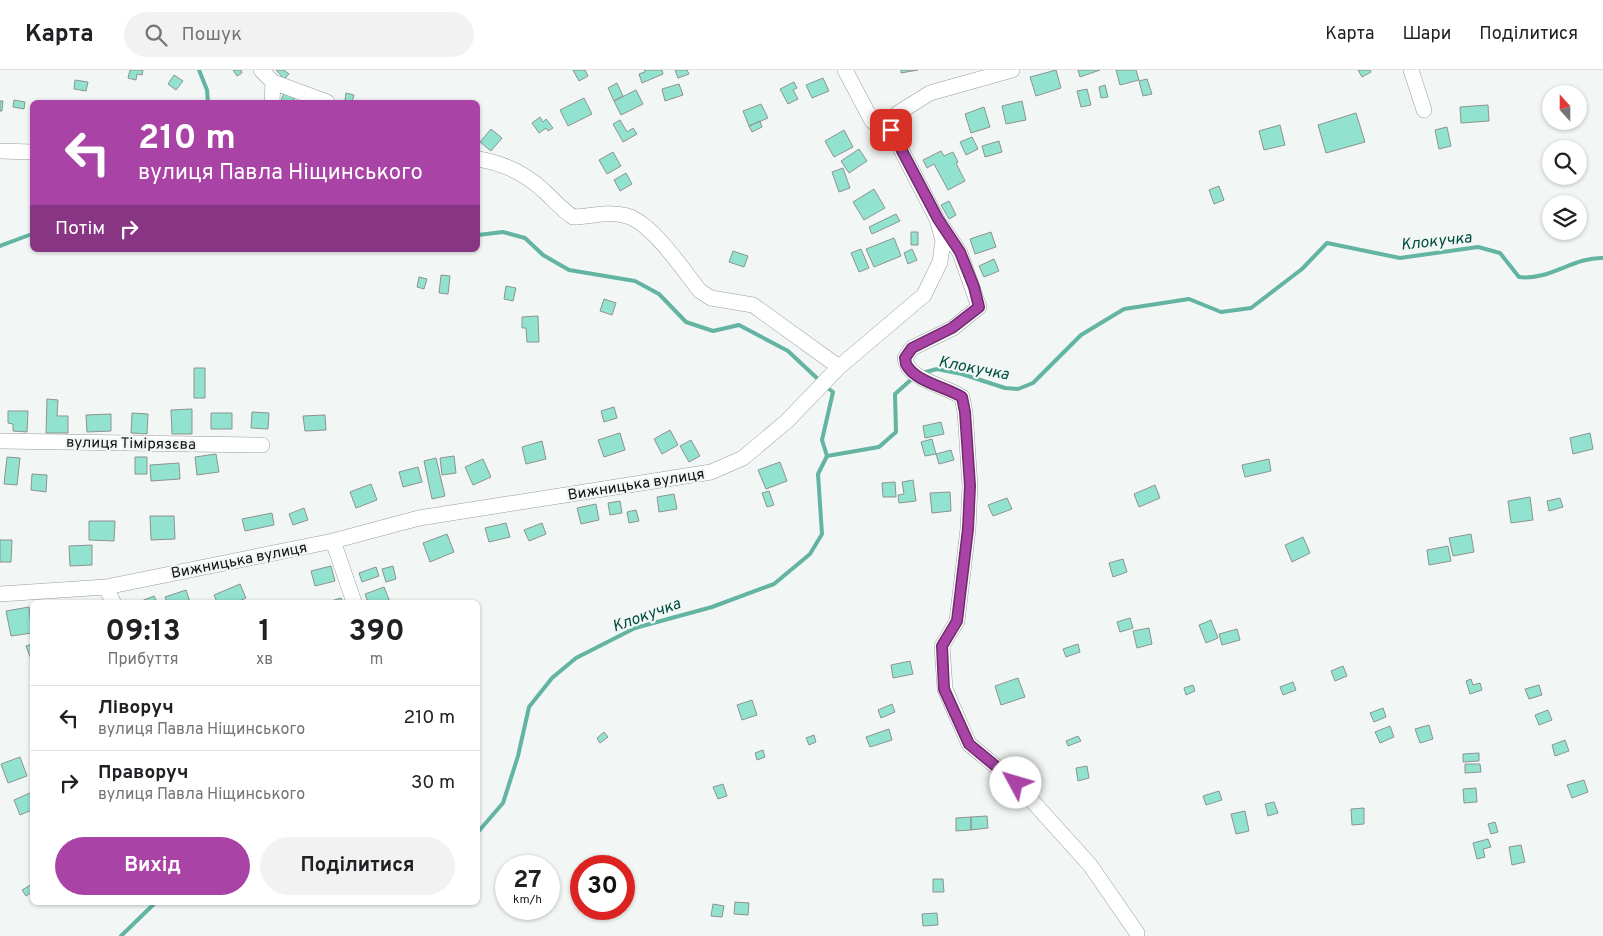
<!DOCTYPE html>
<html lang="uk">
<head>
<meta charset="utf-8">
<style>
	body { margin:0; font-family:Overpass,sans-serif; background:#f2f2f2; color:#202124; height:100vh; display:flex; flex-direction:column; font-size:19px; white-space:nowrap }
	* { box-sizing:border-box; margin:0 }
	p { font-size:16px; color:#757577 }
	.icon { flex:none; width:28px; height:28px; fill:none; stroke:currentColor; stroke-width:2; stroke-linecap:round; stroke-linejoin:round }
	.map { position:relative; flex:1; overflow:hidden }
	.side { position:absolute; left:30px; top:530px; width:450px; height:305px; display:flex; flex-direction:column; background:#fff; border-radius:8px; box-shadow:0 1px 4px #0004 }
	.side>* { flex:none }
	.hud { position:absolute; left:30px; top:30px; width:450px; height:152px; border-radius:8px; box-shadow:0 1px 4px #0004; background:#aa43a6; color:#fff; overflow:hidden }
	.needle { width:32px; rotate:339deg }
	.fabs { position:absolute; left:1542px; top:15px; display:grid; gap:10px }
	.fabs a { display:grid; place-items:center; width:45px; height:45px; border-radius:50%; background:#fff; box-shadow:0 1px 4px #0004; font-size:25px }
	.speed { position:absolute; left:495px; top:785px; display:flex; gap:10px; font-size:25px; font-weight:700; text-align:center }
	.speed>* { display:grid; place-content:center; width:65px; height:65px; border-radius:50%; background:#fff; box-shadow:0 1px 4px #0004; line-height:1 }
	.speed small { font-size:12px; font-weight:400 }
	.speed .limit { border:8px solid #d22; background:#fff; color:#111 }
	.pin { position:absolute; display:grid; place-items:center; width:42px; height:42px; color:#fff; margin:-21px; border-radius:10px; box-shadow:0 2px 8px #0006 }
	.me { position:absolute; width:55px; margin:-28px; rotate:309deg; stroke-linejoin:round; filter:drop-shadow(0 0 4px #0008) }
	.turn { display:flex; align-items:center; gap:18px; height:105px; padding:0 25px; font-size:22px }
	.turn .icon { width:65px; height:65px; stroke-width:2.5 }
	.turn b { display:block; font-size:35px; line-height:42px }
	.then { display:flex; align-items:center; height:48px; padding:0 25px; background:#0003; gap:10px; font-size:19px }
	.eta { display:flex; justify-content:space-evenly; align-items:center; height:85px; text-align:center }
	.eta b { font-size:30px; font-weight:700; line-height:35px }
	.primary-button { display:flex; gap:10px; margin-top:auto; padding:10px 25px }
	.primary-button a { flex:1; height:58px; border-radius:30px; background:#aa43a6; color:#fff; font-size:20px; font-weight:700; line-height:58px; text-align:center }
	.primary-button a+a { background:#f2f2f2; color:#202124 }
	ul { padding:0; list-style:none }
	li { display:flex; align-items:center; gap:15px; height:65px; padding:0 25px; border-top:1px solid #e0e0e0 }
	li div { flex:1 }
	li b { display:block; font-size:19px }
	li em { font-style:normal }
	header { display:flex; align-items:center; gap:30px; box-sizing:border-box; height:70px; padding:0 25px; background:#fff; border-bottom:1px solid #e0e0e0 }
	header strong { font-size:24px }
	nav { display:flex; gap:28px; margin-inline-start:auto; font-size:18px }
	.search { width:350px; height:45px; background:#f2f2f2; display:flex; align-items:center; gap:12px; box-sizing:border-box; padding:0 18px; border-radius:28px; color:#757577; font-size:19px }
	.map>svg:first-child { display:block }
</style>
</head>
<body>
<header>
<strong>Карта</strong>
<div class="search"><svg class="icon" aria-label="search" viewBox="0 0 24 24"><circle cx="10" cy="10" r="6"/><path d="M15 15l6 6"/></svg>Пошук</div>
<nav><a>Карта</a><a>Шари</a><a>Поділитися</a></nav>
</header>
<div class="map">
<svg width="1603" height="866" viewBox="0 0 1603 866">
	<rect width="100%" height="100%" fill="#f2f7f6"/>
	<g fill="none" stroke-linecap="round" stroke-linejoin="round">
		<path stroke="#63b4a2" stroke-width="4" d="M199,0L207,20L208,32
			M478,165L503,162L525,168L543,185L569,200L635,211L659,224L686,252L713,261L739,255L788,281L820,311
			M0,176L32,164
			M922,303L937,299L962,304L1005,318L1018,319L1033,313L1081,265L1124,239L1189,229L1221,242L1251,238L1302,199L1327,173L1400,188L1478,177L1500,183L1519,207C1549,211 1573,187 1603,188
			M825,316L833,322L822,370L827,386
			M478,762L503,733L518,686L529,637L552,608L576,588L635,558L712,537L774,514L810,484L822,464L818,404L827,386L879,377L896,362L895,324L914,307
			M121,866L156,832"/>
	</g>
	<path fill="#91e2cf" stroke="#8e9391" d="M130,0H143L142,5L137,4L136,10L128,8Z
		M233,0H241L242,3L237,6Z
		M276,0H284L289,4L284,9Z
		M573,0H585L588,6L579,11Z
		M644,0H662L663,4L642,13L639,4L645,2Z
		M675,0H687L689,4L678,8Z
		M901,0H918L901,3Z
		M1056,0L1061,18L1036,26L1030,7Z
		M1078,0H1100L1080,7Z
		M1116,0H1136L1139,10L1120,15Z
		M1358,0H1370L1371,2L1362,7Z
		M174,5L183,11L176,20L168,14Z
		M823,8L829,21L812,28L806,15Z
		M1147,9L1152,24L1143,26L1139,11Z
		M75,10L88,12L86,21L74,19Z
		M794,12L797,18L793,20L798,29L788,34L780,19Z
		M617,13L623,26L614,31L608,18Z
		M679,14L683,25L665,31L662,19Z
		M1105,15L1108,27L1101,28L1099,17Z
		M1087,19L1091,35L1081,37L1077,21Z
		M636,20L643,34L621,45L614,31Z
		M284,23L295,26L293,32L281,31Z
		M346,23L354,25L352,32L345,30Z
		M584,28L592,44L568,56L560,40Z
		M14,30L25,32L24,39L13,37Z
		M0,31H3L2,41H0Z
		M1022,31L1026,50L1006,54L1002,36Z
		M761,34L768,48L749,56L743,41Z
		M1488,35L1489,51L1461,53L1460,37Z
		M984,37L990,57L971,63L965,44Z
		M1356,43L1365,72L1326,83L1318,55Z
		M540,47L543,52L546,49L553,58L548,61L546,58L539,63L532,53Z
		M620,50L627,62L633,58L637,64L623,72L613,54Z
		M760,51L762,57L752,62L749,56Z
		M1280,55L1285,75L1264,80L1259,61Z
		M1447,57L1451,76L1439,79L1435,60Z
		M491,59L502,68L491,81L480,72Z
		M844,60L853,77L834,87L825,71Z
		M972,67L978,79L966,85L960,72Z
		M999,71L1002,82L985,87L982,76Z
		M859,79L867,91L849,103L841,91Z
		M941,81L944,86L953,82L958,92L956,93L965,111L948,120L934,94L927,98L923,90Z
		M613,82L621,96L607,104L599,90Z
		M843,98L850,118L839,122L832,102Z
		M626,103L632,114L620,121L614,110Z
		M1219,116L1224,130L1214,134L1209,120Z
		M874,119L885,138L864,150L853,132Z
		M949,131L956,145L949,149L941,135Z
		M896,144L900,151L872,164L869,157Z
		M911,162H918V175H911Z
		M991,162L996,177L975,184L970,169Z
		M894,168L901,186L874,197L866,179Z
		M861,179L869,198L859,202L851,183Z
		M912,179L917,190L908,194L904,183Z
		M733,181L748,186L744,197L729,192Z
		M994,189L999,201L984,207L979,196Z
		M441,205L450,206L448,224L439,223Z
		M419,207L427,209L424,219L417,217Z
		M506,216L516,218L513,231L504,229Z
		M604,229L616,233L612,245L600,241Z
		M538,246L539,272H527L526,258H522V247Z
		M194,298H205V328H194Z
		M47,329L58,330L57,346H68V363H46Z
		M614,337L617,348L604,352L601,341Z
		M192,339V364H172L171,340Z
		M8,341H28L27,362L13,361V354L8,353Z
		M252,342L269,343L268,359L251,358Z
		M132,343L148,344L147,364L131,363Z
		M211,343H232V359H211Z
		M111,344V361L87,362L86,345Z
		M325,345L326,360L305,361L303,346Z
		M941,352L944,364L925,368L923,356Z
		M670,360L678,375L662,384L654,369Z
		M620,363L625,380L604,387L598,370Z
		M1590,363L1593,379L1573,384L1570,368Z
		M932,369L936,384L925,386L921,372Z
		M691,370L700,386L689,392L680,376Z
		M542,371L546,389L526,394L522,377Z
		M951,380L954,390L939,394L936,384Z
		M216,384L219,402L197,405L195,387Z
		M454,386L456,403L442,405L440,388Z
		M7,387L20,388L17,415L4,414Z
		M135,387H147V404H135Z
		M436,388L445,426L432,429L424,391Z
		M483,389L491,407L473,415L465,397Z
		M1269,389L1271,401L1245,407L1242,395Z
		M780,392L787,411L766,419L758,400Z
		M179,393L180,409L151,411L150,395Z
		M418,397L422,412L403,417L399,402Z
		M32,404L47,405L46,422L31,420Z
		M913,410L916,431L899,433L898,425L904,424L902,412Z
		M895,412L896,427H883L882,413Z
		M371,414L377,430L356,438L350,422Z
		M1155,415L1160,428L1139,437L1134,424Z
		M769,421L774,435L767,437L762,423Z
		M950,422L951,441L932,443L930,423Z
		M674,424L677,439L659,442L657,427Z
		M1530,427L1533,450L1511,453L1508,431Z
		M1007,428L1012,439L993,446L988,435Z
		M1560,428L1563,437L1549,441L1547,431Z
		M620,431L622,443L610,445L608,433Z
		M596,434L599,450L581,454L577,438Z
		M304,438L308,450L293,455L289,444Z
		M636,440L639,451L629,453L627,442Z
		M272,443L274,455L245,461L242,449Z
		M150,446H174L175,469L151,470Z
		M89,451H115L114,471L89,470Z
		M506,453L510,467L489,472L485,458Z
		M542,453L546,464L529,471L524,460Z
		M447,464L454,482L430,492L423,473Z
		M1471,464L1474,482L1453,486L1449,468Z
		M1303,467L1310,483L1292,492L1285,475Z
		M0,470H12L11,492H0Z
		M92,475V495L70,496L69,476Z
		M1448,476L1451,491L1429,495L1427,480Z
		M1123,489L1127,502L1113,507L1109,493Z
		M331,496L335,511L315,516L311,501Z
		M393,496L396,509L386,512L382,499Z
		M376,497L379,506L362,512L359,503Z
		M240,514L246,528L237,532H217L214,525Z
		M384,517L390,532H368L365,524Z
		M186,520L190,532H167L165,527Z
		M154,526L157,532H139Z
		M341,528L343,532H328Z
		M29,537L32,563L11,566L6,541Z
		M1130,548L1133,558L1120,562L1117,552Z
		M1211,550L1218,568L1206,573L1199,555Z
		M1149,558L1152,574L1137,578L1133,561Z
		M1237,559L1240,570L1222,575L1219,564Z
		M32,574V589H31L26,576Z
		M1078,574L1080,582L1066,587L1063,579Z
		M910,591L913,604L893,608L891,595Z
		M1343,596L1347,606L1335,611L1331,601Z
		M1018,608L1025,627L1001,635L995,616Z
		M1471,609L1473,615L1480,613L1482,620L1470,624L1466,611Z
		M1293,612L1296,620L1283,625L1280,617Z
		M1193,615L1195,621L1186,625L1184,618Z
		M1539,615L1542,625L1529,629L1525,619Z
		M752,630L757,645L742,650L737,635Z
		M892,634L895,642L881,648L878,640Z
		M1383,638L1386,647L1374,652L1370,643Z
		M1548,640L1552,650L1539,655L1535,645Z
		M1429,655L1433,669L1420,673L1415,659Z
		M1390,656L1394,667L1380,673L1375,662Z
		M889,659L892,670L870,677L866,667Z
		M604,662L608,667L600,673L597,668Z
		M814,665L816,672L809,675L806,668Z
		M1078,666L1081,671L1068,676L1066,671Z
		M1565,670L1569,681L1555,686L1552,675Z
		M763,680L765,687L757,690L755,683Z
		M1479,683V691L1463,692V684Z
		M20,687L27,706L8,713L1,694Z
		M1465,694H1480L1481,702L1465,703Z
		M1087,696L1089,708L1078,711L1076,698Z
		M1584,710L1588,722L1572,728L1567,715Z
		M723,714L727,726L718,729L713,717Z
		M1476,718L1477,732L1464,733L1463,719Z
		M1219,721L1222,730L1206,735L1203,726Z
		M32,722V740L20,745L14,730Z
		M1274,732L1278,743L1268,746L1265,734Z
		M1364,738V754L1352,755L1351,739Z
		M1245,741L1249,761L1236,764L1231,744Z
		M987,746L988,758L971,760V747Z
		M971,747V760L956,761V748Z
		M1495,752L1498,762L1491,764L1488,754Z
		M1488,769L1491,777L1483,779L1485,787L1477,789L1473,773Z
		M1521,775L1525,792L1512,795L1509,777Z
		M933,809H943L944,822H933Z
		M32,814V822L26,826L22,820Z
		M735,832L749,833L748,845L734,844Z
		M713,834L724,836L722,847L711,846Z
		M937,843L938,855L923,856L922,844Z"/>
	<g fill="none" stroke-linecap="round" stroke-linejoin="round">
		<defs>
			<path id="street" d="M261,0L273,12L327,32
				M845,0L872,51L891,60
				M1411,0L1424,40
				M272,32L273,12
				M0,81L32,82
				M478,89C503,93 525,103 544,121C554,130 561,139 573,147C590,147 606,141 623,145C650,149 683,200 700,221L711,228L753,235L839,297
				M942,156L960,183L979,237L953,258L912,278L905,288C907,310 944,315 962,327L965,342L970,416L968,459L957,551L942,576L945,619L969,674L1016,713L1090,795L1137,863
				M0,371L262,375
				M333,471L354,532
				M106,517L113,532
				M0,524L106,517L333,471L419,448L711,402L743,388L787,351L839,297L924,225L940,192L943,170L937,149L891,60L898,43L930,23L1012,0"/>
		</defs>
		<use href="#street" stroke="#989d9c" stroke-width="16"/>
		<use href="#street" stroke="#fff" stroke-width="15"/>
	</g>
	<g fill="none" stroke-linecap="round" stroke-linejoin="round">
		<defs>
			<path id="route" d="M891,60L938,149L960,182L974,217L979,237L952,258L912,278L905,288L906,294C915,312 944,316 962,327L965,342L970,416L968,459L957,551L942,576L944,619L969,674L1016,713"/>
		</defs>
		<use href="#route" stroke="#6e2c6c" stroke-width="12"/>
		<use href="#route" stroke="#aa43a6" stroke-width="9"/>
	</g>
	<g text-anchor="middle" stroke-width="4.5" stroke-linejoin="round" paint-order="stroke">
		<g font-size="15" fill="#101212" stroke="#f2f7f6">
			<text transform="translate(131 373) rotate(1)" y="5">вулиця Тімірязєва</text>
			<text transform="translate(636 414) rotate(-9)" y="5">Вижницька вулиця</text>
			<text transform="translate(239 490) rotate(-11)" y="5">Вижницька вулиця</text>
		</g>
		<g font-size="16" font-style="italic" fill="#004c3f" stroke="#f2f7f6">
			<text transform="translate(1436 170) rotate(-6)" y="6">Клокучка</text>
			<text transform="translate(974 297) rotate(11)" y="6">Клокучка</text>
			<text transform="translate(646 544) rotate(-20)" y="6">Клокучка</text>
		</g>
	</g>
</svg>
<div class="fabs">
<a><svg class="needle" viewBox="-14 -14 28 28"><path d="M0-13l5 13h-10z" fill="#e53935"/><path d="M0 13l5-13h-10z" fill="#757577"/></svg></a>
<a><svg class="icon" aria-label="search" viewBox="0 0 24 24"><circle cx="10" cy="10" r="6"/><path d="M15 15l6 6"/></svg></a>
<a><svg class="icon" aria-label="layers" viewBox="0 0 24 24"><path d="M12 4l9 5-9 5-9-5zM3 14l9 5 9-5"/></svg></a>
</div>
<div class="speed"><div>27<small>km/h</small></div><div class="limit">30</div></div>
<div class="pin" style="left:891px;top:60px;background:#d93025"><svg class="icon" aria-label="arrive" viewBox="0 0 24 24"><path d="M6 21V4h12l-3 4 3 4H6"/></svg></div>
<svg class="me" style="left:1016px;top:713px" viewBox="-20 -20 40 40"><circle r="19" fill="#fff"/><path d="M0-13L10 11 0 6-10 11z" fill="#aa43a6"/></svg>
<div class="hud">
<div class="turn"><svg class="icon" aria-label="left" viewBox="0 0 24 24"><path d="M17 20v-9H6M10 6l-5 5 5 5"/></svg><div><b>210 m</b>вулиця Павла Ніщинського</div></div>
<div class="then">Потім<svg class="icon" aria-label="right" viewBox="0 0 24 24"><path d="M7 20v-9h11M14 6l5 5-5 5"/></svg></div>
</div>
<section class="side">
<div class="eta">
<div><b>09:13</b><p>Прибуття</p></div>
<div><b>1</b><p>хв</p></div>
<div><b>390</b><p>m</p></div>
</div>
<ul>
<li><svg class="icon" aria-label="left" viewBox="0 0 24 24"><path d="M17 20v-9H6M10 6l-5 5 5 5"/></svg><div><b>Ліворуч</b><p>вулиця Павла Ніщинського</p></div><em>210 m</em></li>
<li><svg class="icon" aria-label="right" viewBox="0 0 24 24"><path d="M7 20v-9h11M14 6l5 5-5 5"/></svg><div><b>Праворуч</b><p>вулиця Павла Ніщинського</p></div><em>30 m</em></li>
</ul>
<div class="primary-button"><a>Вихід</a><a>Поділитися</a></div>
</section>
</div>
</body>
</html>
